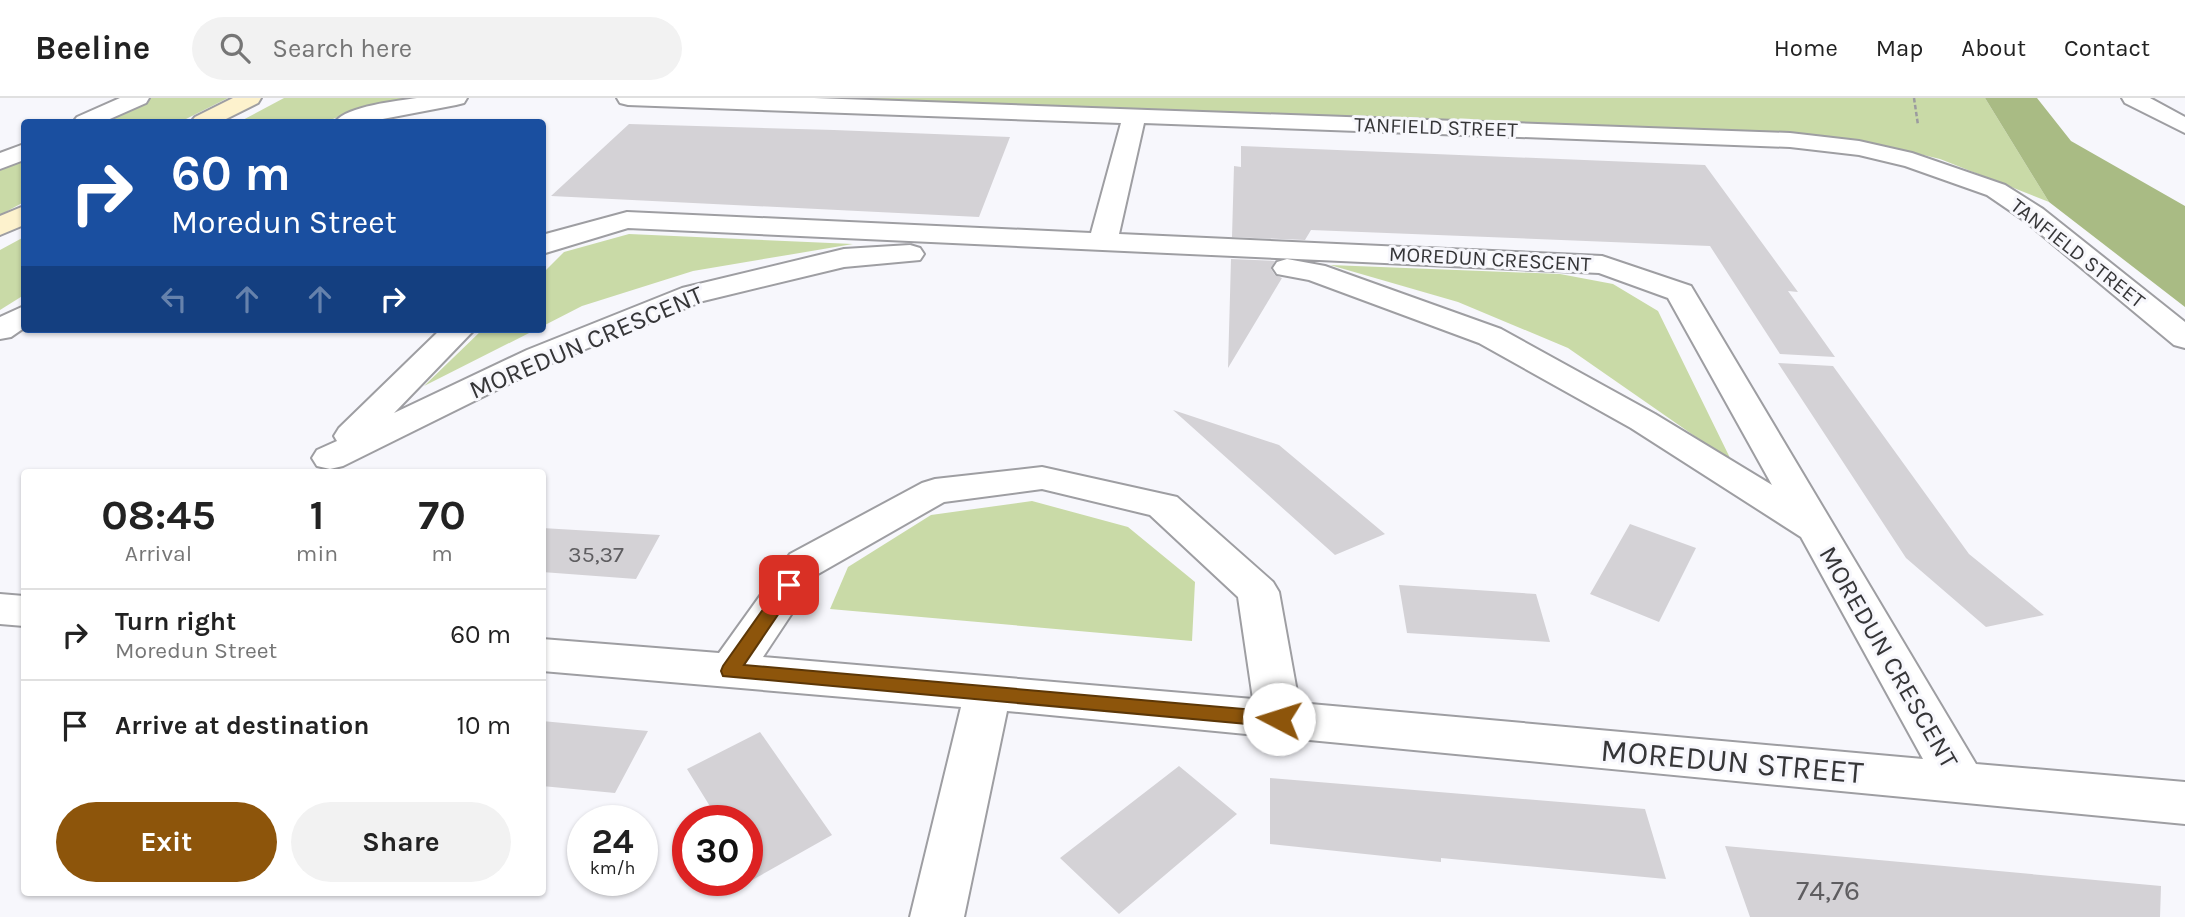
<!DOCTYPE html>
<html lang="en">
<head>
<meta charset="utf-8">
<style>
	body { margin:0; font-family:Karla,sans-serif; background:#f2f2f2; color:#222; height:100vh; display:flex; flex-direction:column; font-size:26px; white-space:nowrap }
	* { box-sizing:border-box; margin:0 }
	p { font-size:23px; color:#767676 }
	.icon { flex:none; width:38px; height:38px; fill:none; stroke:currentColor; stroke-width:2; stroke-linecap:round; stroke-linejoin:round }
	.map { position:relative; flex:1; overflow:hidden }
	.sheet { position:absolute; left:21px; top:371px; width:525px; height:427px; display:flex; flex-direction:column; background:#fff; border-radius:7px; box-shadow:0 2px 5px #0004 }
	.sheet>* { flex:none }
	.banner { position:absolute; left:21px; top:21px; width:525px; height:214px; border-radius:7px; box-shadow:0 2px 5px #0004; background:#1a4fa0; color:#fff; overflow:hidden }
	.speed { position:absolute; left:567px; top:707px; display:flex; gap:14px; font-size:35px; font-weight:700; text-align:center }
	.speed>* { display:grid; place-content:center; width:91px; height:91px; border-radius:50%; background:#fff; box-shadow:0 2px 5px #0004; line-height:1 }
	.speed small { font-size:18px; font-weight:400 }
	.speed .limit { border:10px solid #d22; background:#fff; color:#111 }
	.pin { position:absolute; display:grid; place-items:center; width:60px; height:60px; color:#fff; margin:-30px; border-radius:14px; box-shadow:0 4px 10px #0006 }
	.me { position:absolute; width:77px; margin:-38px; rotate:275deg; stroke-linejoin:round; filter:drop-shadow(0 0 5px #0008) }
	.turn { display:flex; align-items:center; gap:24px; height:147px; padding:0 35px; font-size:32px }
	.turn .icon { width:91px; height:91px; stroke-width:2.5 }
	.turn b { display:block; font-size:49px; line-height:60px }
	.lanes { display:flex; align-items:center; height:66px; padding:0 35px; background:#0003; justify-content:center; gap:35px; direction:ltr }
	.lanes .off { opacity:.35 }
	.eta { display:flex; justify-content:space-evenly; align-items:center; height:119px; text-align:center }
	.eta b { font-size:42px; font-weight:700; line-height:49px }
	.button { display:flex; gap:14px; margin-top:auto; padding:14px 35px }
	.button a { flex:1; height:80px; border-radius:42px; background:#8d550b; color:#fff; font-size:28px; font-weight:700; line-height:80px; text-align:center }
	.button a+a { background:#f2f2f2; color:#222 }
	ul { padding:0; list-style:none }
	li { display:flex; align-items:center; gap:21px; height:91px; padding:0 35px; border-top:2px solid #e0e0e0 }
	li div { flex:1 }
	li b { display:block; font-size:26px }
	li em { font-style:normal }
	header { display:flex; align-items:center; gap:42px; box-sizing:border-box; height:98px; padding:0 35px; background:#fff; border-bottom:2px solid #e0e0e0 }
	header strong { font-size:33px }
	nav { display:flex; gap:38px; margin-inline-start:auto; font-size:24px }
	.search { width:490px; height:63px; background:#f2f2f2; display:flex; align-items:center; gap:18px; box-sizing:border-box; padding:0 24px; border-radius:38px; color:#767676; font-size:26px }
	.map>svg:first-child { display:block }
</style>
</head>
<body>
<header>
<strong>Beeline</strong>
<div class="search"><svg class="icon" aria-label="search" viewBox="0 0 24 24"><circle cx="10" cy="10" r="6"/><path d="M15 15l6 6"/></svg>Search here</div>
<nav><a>Home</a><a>Map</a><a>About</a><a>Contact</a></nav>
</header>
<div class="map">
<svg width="2185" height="819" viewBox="0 0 2185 819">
	<rect width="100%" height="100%" fill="#f7f7fc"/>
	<path fill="#c9daa7" d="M148,0H228L180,24H97Z
		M284,0H416L359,11L325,24H239Z
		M799,0H1985L2049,104L1940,61L1861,42L1785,36Z
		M24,59V104L0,117V71Z
		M629,136L853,146L693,173L582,208L543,228V175L564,154Z
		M24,139V197L0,212V152Z
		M1330,167L1560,176L1613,186L1658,213L1732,364L1568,250L1458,204Z
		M483,231H537L424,288Z
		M1032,403L1128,429L1195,484L1192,543L830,511L848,469L931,417Z"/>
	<path fill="#a9bb84" d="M1985,0H2037L2071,43L2185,108V209L2049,104Z"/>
	<path fill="#d4d2d6" d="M629,26L834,32L1010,39L979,119L551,98Z
		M1241,48L1705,67L1798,194L1788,193L1835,259L1780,256L1710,148L1311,132L1305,142L1232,139L1234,68L1241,69Z
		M1231,161L1275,163L1271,171L1275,177L1282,180L1228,270Z
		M1778,265L1833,268L1969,456L2044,517L1986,529L1906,460Z
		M1173,312L1279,347L1385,436L1335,457Z
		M1630,426L1696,450L1659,524L1590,496Z
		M542,430L660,437L636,481L542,474Z
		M1399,487L1536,496L1550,544L1407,535Z
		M542,623L648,633L615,695L542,688Z
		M760,634L832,737L747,785V723H719L687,671Z
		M1179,668L1237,716L1119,816L1060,760Z
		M1270,680L1645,711L1666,781L1441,760V764L1270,746Z
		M1725,748L2161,788L2160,819H1750Z"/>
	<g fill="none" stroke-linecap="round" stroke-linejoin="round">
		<defs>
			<path id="street" d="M120,0H149L146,5L103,24H73L77,19Z
				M417,0H467L464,5L456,7L367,24H335C347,8 397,3 417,0Z
				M617,0H814L1790,35L1859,43L1912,55L2005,87L2043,111L2185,224V250L2174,247L2025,123L1987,97L1905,68L1859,57L1790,49L1144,25L1119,136L1602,158L1691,188L1976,666L2185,684V726L1007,613L964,819H910L961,609L542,573V541L719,555L790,456L922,385L935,381L1042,369L1177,399L1273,484L1279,494L1299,605L1923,661L1801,439L1631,330L1479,245L1309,182L1277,176L1273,170L1277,164L1287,161L1325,168L1501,231L1655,316L1772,387L1668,200L1599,175L628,130L542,156V137L627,114L1091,135L1121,25L628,7L620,5ZM1042,391L1150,417L1238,499L1253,601L763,559L818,476L944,404Z
				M2122,0H2150L2185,19V35L2125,5Z
				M24,46V62L0,71V55Z
				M910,147L920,150L924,156L920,162L844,169L703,203L549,266L343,368L330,371L317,368L312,360L317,352L337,343L334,338L339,330L441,231H475L394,315L527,252L682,190L844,151Z
				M24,208V230L11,239L0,241V219Z
				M0,496L24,498V528L0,526Z"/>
			<path id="secondary" d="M233,0H261L258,5L220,24H191L195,19Z
				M24,108V127L0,137V118Z"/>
		</defs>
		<use href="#street" stroke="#9e9ea2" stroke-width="4"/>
		<use href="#secondary" stroke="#9e9ea2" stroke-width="4"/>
		<path stroke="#9b9b9f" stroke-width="2.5" stroke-dasharray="4.5 2.5" stroke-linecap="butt" d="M1914,0L1918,27"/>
		<use href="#street" fill="#fff" fill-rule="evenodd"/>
		<use href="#secondary" fill="#fdf2cd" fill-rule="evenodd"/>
	</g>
	<path fill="#8d550b" stroke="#5c3707" stroke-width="2" d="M789,481L798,487L744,567L1279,614L1286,616L1289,621L1286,627L1279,629L723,578L721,573L723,568L783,483Z"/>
	<g text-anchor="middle" stroke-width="6" stroke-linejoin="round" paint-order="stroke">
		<g font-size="21" fill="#363638" stroke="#f7f7fc">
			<text transform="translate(1436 29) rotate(2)" y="7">TANFIELD STREET</text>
			<text transform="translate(2078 155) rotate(38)" y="7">TANFIELD STREET</text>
			<text transform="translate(1490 161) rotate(3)" y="7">MOREDUN CRESCENT</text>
		</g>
		<g font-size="23" fill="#5e5d60">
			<text x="596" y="464">35,37</text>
		</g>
		<g font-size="26" fill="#363638" stroke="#f7f7fc">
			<text transform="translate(586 244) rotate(-23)" y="9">MOREDUN CRESCENT</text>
			<text transform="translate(1889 559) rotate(60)" y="9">MOREDUN CRESCENT</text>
		</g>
		<g font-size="28" fill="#5e5d60">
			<text x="1828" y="802">74,76</text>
		</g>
		<g font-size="32" fill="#363638" stroke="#f7f7fc">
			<text transform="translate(1732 663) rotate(5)" y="11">MOREDUN STREET</text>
		</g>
	</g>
</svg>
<div class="speed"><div>24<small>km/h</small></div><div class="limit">30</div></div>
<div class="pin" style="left:789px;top:487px;background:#d93025"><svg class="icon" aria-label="arrive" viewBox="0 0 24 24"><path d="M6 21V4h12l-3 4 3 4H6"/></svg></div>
<svg class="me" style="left:1279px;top:621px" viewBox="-20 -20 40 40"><circle r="19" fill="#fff"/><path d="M0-13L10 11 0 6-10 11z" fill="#8d550b"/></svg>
<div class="banner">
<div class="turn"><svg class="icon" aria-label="right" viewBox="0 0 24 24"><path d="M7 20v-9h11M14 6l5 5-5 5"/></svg><div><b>60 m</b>Moredun Street</div></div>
<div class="lanes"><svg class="icon off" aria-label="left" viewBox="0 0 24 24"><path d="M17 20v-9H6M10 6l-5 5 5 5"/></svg><svg class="icon off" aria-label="ahead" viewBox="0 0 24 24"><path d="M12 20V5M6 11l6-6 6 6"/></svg><svg class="icon off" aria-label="ahead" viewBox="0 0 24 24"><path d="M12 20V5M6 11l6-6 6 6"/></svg><svg class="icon" aria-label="right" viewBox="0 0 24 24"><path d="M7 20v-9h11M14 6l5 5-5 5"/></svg></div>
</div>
<section class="sheet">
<div class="eta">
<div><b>08:45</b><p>Arrival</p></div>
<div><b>1</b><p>min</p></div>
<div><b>70</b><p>m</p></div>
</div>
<ul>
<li><svg class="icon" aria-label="right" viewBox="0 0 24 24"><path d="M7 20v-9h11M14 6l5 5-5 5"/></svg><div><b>Turn right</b><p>Moredun Street</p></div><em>60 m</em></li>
<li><svg class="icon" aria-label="arrive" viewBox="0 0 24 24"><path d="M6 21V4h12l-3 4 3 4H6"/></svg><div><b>Arrive at destination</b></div><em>10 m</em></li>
</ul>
<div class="button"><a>Exit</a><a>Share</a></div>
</section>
</div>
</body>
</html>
